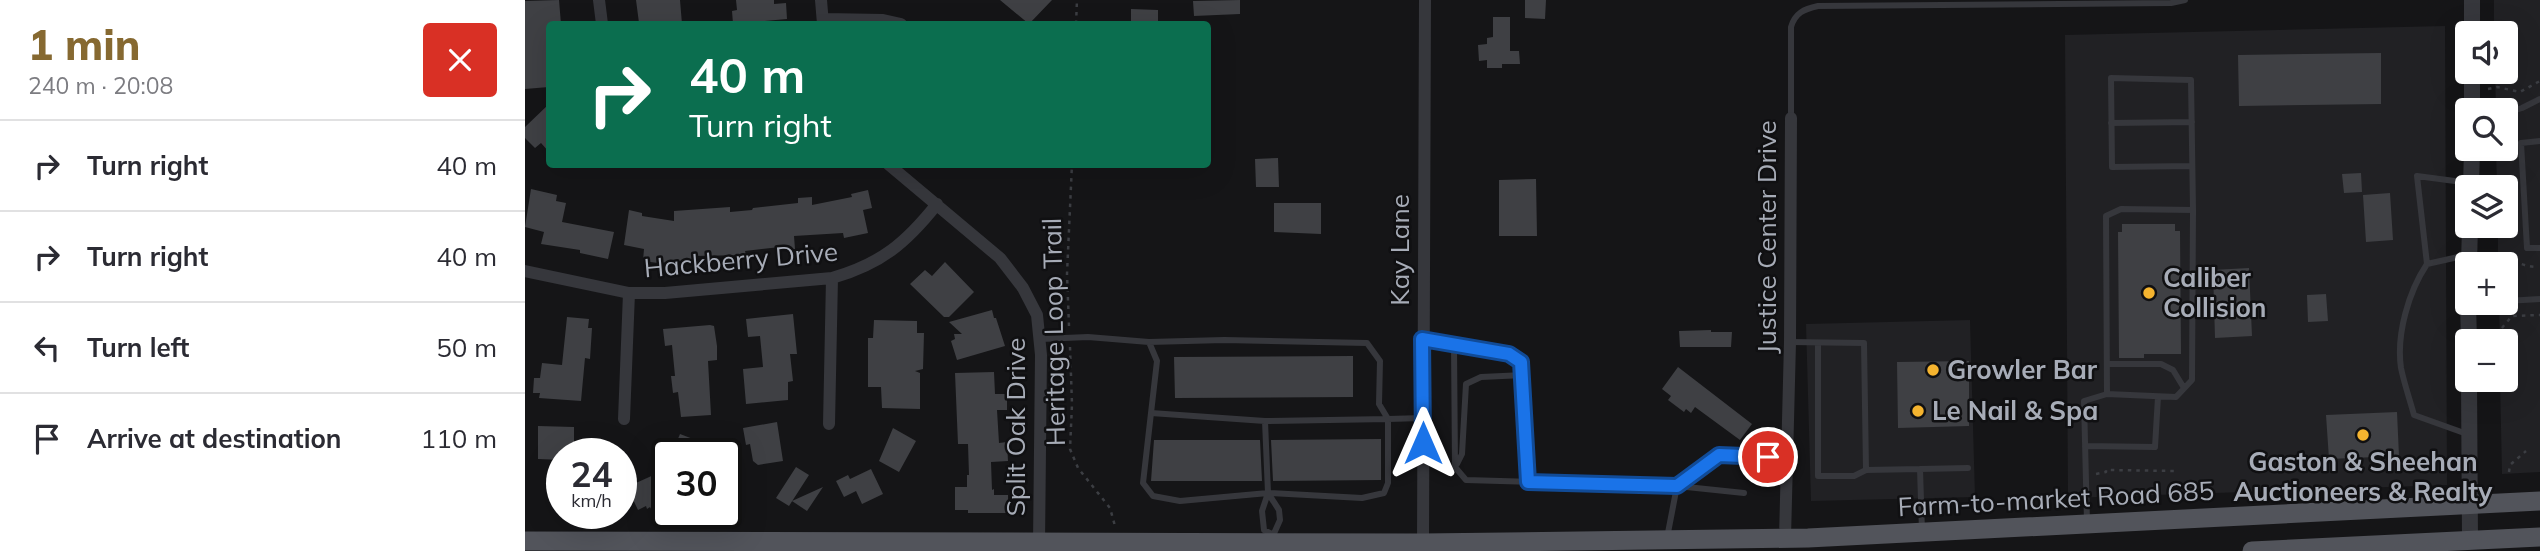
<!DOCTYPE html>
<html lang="en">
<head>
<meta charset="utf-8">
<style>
	body { margin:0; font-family:Mulish,sans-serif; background:#f7f7f7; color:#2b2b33; height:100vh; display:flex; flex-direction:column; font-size:26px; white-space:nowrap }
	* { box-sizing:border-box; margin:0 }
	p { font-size:23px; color:#7c7c81 }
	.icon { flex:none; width:38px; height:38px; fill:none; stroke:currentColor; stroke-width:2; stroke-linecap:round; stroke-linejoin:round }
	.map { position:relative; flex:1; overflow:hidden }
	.drawer { display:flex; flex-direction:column; background:#fff; width:525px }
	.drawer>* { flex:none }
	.banner { position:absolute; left:21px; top:21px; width:665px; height:147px; border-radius:7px; box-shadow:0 7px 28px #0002; background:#0b6e4f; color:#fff; overflow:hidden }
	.buttons { position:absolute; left:1930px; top:21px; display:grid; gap:14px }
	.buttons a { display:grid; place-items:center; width:63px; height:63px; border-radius:7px; background:#fff; box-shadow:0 7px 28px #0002; font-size:35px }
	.speed { position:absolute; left:21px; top:438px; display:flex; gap:14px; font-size:35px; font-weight:700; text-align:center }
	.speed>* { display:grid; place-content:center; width:91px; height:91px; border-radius:50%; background:#fff; box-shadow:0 7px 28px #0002; line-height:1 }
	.speed small { font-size:18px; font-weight:400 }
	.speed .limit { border:4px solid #111; border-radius:10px; background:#fff; color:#111 }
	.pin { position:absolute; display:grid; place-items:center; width:60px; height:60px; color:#fff; margin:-30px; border:4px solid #fff; border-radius:50%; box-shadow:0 2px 7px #0007 }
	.me { position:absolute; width:77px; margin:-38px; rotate:0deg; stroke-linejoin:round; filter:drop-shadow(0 0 5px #0008) }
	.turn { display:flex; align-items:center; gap:24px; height:147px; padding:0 28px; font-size:32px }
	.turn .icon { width:91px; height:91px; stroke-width:2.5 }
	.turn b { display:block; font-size:49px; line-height:60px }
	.round { display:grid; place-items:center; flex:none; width:74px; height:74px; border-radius:7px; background:#f7f7f7 }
	.headline { display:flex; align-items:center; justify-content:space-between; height:119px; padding:0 28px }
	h1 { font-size:42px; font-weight:800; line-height:52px; color:#866931 }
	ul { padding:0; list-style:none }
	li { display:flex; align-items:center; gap:21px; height:91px; padding:0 28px; border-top:2px solid #e1e1e2 }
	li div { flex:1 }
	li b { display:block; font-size:26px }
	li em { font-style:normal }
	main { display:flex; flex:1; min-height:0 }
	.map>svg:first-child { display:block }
</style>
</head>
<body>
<main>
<section class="drawer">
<div class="headline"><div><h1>1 min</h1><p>240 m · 20:08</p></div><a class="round" style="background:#d93025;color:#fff"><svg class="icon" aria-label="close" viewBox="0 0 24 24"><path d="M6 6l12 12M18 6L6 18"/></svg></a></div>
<ul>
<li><svg class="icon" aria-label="right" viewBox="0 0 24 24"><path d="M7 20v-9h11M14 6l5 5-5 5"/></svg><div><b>Turn right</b></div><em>40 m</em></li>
<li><svg class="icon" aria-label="right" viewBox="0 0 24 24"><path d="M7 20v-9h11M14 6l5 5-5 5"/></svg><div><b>Turn right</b></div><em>40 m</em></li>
<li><svg class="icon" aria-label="left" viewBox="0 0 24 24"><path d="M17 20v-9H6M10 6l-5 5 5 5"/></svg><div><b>Turn left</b></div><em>50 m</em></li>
<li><svg class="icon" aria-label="arrive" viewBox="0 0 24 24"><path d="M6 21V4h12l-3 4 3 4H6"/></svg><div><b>Arrive at destination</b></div><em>110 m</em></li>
</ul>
</section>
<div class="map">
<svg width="2015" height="551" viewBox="0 0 2015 551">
	<rect width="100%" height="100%" fill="#151517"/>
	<path fill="#212124" d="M1969,0H2015V472L1977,474L1975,380H1981V341H1975L1974,303H1981V264H1973V226H1981V187H1972L1971,149H1981V110H1971L1970,72H1981V33H1969Z
		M1920,26L1922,485L1543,498L1540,35Z
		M1445,320L1450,497L1286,501L1281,324Z"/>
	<path fill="#3f4044" d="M34,0L36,24H24V87L0,89V1Z
		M111,0H155L157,24L114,23Z
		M211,0H249V4L261,3L262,19L208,24L207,11L212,10Z
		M475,0H527L504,24Z
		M715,0V14L669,16L668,1Z
		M1000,0H1021L1020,19L1000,18Z
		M606,9L633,10V22L606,23Z
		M968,17H985V51H994L995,64H977V68H962V60L954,61L953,45L962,44V38L968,37Z
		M1856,53V104L1714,106L1713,55Z
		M24,104V152L16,143L10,148L0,138V127Z
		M753,158L754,187H731L730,159Z
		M1836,173L1837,192L1819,193L1817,174Z
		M1011,179L1012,236H974V180Z
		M6,189L32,195L31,201L41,203L37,222L89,232L83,259L55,253V250L16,244L19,232L0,227Z
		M343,190L347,208L338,210L343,233L319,238L318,233L269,236L270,249L255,251V247L220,251L221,255L167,256L168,260L133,263L118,261L119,249L99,245L104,210L117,213V216L149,221V211L205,207V212L227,210L228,208L273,203V198L287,197V205L327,197L326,194Z
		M1865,193L1868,240L1841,242L1838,195Z
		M749,203H796V234L749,232Z
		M1597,224H1650V231H1655L1656,354H1619V358H1594L1593,232H1597Z
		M420,262L449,292L424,317H419L385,284L400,270L407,276Z
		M1724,268L1727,336L1690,338L1688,270Z
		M1801,294L1803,321L1783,322L1782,295Z
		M467,310L469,318H471L480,346L432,360L426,341L430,339L429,334H437L424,322Z
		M268,314L272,354H265L268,381L263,382V400L221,404L218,369L238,367L235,336L223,337L221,319Z
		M42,317L64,319L63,328H67L65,359L60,358L56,401L14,398L15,393H8L9,378H15L17,363L37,365Z
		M349,320L392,321V333H399L398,369L390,371L395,373V409L357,408L356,387H343V338H348Z
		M185,325L189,326L192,346V360L183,361L186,415L156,417L153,392L148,393L146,376H150L147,345L140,346L138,329Z
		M1186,330V332H1207L1206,347H1155L1154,331Z
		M828,356V397L650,398L649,357Z
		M1444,361V426L1373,428L1372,362Z
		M1153,367L1227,424L1215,440L1170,407L1166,413L1161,409L1159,412L1143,400L1146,396L1137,389Z
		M469,372L470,394H482V410H472L474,443L482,442L483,461L466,462L467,490L469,489V495H483V513H443V510H430V487H442V475H444L443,444H433L430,373Z
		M1872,412L1874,456L1804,459L1801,415Z
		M252,422L258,461L233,465L228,461L225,444L221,445L218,428Z
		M13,426L49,427V453H37V460L13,459Z
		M368,428L391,441L374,472L354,461Z
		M155,434L202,452V453H147Z
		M856,439V480L748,481L746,440Z
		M629,440H735L737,481H626Z
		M271,467L284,475L264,506L251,498Z
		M142,469V513L131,518L125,507L122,509L121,506L113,510L102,487Z
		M346,469L358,494L337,504L331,491L319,497L311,481L323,475L325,479Z
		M298,487L282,511L267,501Z"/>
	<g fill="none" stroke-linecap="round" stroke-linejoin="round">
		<path stroke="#3c3e43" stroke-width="2.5" stroke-dasharray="3.5 5" stroke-linecap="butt" d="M551,24L552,0
			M1963,89L1972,87L1995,92L2015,81
			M1964,256C1982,255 1995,267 2012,267
			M544,326L542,274L547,164
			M1966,341L1987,316L2015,315
			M545,347L547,404L545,449L553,468L585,508L590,526
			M1984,472L1985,465L2001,451
			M1571,474L1581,472V470L1652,471"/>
		<path stroke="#36373c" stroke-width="6" d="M1981,113L1997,108L2015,99
			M1266,117V27C1270,13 1279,9 1293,6L1646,3L1660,0
			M1586,123L1667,122
			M2015,141L1996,143L2002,248H2015
			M1667,166L1587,167L1586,78L1666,80L1668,210
			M1942,255L1902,264C1884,291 1871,334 1876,368C1879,383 1885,400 1889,415L1942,434
			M1902,264L1892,176L1945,183
			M1981,301L2015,299
			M516,339L563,337L624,342L632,361L626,413L740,421L743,493L737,511L739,530L747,534
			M899,339L984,354L997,362L1003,482
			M624,342L699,340L842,343L855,361L854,404L863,419L740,421
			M1265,342L1339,343L1341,470L1395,469L1397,531
			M1293,343V476H1329L1341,470
			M929,345L930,467L941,480L1152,486L1219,493
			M1582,364H1636L1648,370L1659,388
			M626,413L618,483L628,496L655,501L743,493L837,498L859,493L863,483V419L898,418
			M1560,446L1630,447L1633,397
			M932,464L937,454L941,384L956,377L999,375
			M1395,469L1443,468
			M743,493L754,510L755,520L747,538
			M1562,522L1559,401L1582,394L1581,216L1596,209L1668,210L1667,380L1651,397L1582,394
			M1142,538L1152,486L1194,455L1262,456"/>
		<path stroke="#36373c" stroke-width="12" d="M74,0L77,24
			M296,0L298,24
			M298,19L358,20L376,24
			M363,164L475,258L498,288L512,315L516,355L514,544
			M0,271L104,293H140L307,278C356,264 381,243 412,204
			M99,419L104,293
			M304,424L307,278
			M1260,538L1265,342L1266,118
			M898,543L900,0"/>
		<path stroke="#36373c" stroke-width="16" d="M1947,0V33
			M1947,72V110
			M1946,187L1947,149
			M1944,264L1945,226
			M1943,303L1944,341
			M1944,380L1945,540"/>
		<path stroke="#52545b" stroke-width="19" d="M0,541L898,543L1283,538L2015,501
			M1727,551L2015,537"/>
	</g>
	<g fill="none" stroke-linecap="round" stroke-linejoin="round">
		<defs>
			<path id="route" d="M898,443L897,339L984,354L996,362L1003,482L1152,486L1194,455L1243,457"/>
		</defs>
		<use href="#route" stroke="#114b97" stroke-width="18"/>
		<use href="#route" stroke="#1a73e8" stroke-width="12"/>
	</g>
	<g fill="#f5b42f" stroke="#101012" stroke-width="2.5">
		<circle cx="1624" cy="293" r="7"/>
		<circle cx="1408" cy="370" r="7"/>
		<circle cx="1393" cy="411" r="7"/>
		<circle cx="1838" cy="435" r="7"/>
	</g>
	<g text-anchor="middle" stroke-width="5" stroke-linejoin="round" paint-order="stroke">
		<g font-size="26" fill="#a7acb7" stroke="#101012">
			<text transform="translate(1242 237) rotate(-90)" y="9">Justice Center Drive</text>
			<text transform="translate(875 250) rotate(-90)" y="9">Kay Lane</text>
			<text transform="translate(216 260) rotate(-5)" y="9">Hackberry Drive</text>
			<text transform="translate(529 332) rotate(-91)" y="9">Heritage Loop Trail</text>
			<text transform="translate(491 427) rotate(-90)" y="9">Split Oak Drive</text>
			<text transform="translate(1531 499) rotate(-3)" y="9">Farm-to-market Road 685</text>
		</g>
		<g font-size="26" font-weight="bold" fill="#a7acb7" stroke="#101012" text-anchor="start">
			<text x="1638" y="287">Caliber<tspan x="1638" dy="30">Collision</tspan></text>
			<text x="1422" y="379">Growler Bar</text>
			<text x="1407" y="420">Le Nail &amp; Spa</text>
			<text x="1838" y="471" text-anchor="middle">Gaston &amp; Sheehan<tspan x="1838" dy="30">Auctioneers &amp; Realty</tspan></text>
		</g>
	</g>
</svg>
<div class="buttons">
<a><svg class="icon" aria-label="sound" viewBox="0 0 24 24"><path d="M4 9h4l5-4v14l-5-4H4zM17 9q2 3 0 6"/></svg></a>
<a><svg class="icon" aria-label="search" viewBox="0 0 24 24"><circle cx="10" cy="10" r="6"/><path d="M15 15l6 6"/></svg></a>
<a><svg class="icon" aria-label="layers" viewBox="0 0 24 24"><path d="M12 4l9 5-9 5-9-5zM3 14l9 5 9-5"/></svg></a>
<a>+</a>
<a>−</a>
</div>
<div class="speed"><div>24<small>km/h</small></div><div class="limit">30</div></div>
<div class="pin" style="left:1243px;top:457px;background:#d93025"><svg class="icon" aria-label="arrive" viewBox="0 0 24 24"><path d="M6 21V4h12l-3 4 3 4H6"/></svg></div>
<svg class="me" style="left:898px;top:443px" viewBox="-20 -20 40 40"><path d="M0-17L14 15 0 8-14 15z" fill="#1a73e8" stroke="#fff" stroke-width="4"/></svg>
<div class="banner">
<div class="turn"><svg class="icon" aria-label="right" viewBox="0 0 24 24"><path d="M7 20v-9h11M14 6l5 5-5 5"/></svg><div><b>40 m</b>Turn right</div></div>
</div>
</div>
</main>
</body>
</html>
